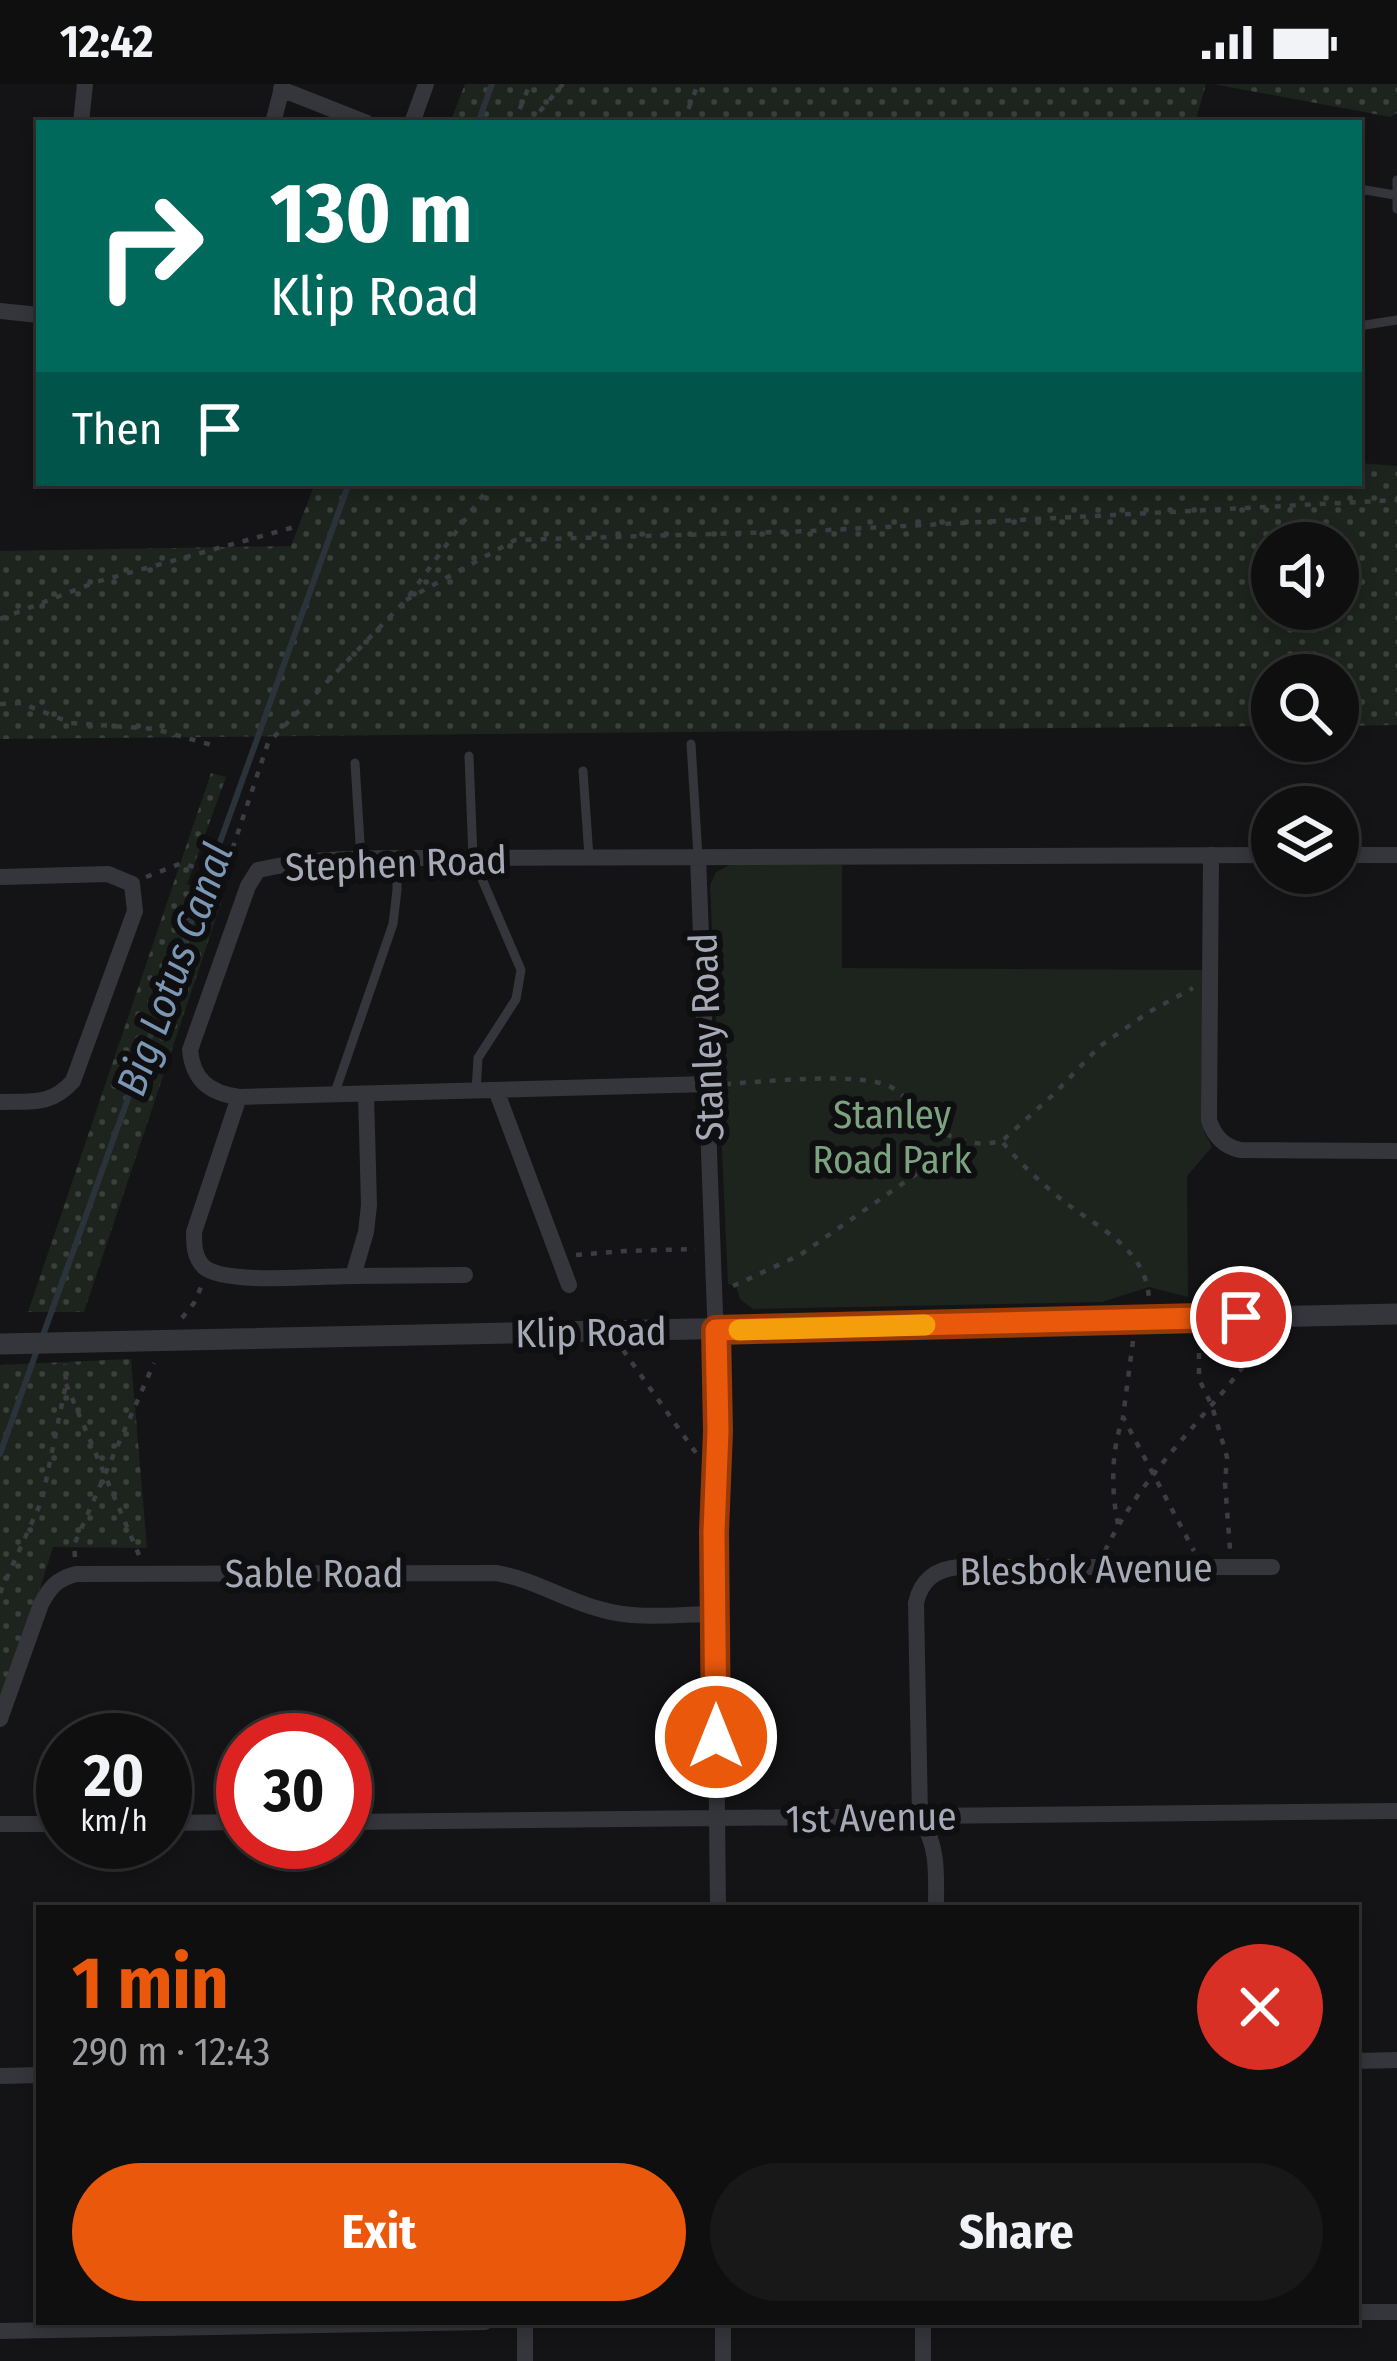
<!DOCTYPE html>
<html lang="en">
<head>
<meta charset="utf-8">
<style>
	body { margin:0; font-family:"Fira Sans Condensed",sans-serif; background:#181819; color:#f1f3f6; height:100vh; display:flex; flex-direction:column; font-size:45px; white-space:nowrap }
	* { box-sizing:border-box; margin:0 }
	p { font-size:39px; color:#9b9c9f }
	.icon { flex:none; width:66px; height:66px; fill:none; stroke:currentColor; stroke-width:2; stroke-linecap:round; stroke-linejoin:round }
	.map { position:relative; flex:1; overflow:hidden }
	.side { position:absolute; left:36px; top:1821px; width:1323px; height:420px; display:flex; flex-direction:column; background:#0f0f10; border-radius:0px; box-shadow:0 6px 18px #0003,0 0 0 3px #2f2f30 }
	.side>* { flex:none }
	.top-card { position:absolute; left:36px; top:36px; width:1326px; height:366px; border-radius:0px; box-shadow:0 6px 18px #0003,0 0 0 3px #2f2f30; background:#00695c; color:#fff; overflow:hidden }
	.fabs { position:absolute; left:1251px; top:438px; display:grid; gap:24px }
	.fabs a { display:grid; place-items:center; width:108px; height:108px; border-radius:50%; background:#0f0f10; box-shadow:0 6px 18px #0003,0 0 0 3px #2f2f30; font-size:60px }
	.speed { position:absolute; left:36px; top:1629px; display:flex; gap:24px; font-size:60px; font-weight:700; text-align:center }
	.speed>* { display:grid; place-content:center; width:156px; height:156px; border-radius:50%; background:#0f0f10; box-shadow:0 6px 18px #0003,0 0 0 3px #2f2f30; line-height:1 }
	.speed small { font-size:30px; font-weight:400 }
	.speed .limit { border:18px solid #d22; background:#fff; color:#111 }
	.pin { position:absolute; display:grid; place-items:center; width:102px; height:102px; color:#fff; margin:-51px; border:6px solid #fff; border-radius:50%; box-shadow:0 3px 12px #0007 }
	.me { position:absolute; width:132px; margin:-66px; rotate:0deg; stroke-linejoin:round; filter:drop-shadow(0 0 9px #0008) }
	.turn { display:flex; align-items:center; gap:42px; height:252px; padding:0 36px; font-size:54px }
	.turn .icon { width:156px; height:156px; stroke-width:2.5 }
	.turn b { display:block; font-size:84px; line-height:102px }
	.then { display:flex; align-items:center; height:114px; padding:0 36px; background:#0003; gap:24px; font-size:45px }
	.round { display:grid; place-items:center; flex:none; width:126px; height:126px; border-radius:63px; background:#181819 }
	.summary { display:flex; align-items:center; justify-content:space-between; height:204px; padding:0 36px }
	h1 { font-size:72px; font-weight:700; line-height:90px; color:#ea580c }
	.action { display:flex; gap:24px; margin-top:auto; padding:24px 36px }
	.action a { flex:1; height:138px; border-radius:72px; background:#ea580c; color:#fff; font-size:48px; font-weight:700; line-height:138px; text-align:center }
	.action a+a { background:#181819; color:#f1f3f6 }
	.status { display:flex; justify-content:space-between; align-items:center; height:84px; padding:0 60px; background:#0f0f10; direction:ltr }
	.status svg { height:33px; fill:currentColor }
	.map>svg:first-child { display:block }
</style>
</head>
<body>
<div class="status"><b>12:42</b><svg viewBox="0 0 49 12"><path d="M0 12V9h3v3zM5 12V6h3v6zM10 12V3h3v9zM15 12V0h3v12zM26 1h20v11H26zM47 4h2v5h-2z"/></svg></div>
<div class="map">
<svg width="1397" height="2277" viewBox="0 0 1397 2277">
	<defs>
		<pattern id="grass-dots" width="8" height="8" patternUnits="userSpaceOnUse" patternTransform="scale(3)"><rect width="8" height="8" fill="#1c241d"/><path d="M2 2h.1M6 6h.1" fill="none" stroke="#3a413c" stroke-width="1.8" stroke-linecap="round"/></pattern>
	</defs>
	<rect width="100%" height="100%" fill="#141416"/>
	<path fill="url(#grass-dots)" fill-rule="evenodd" d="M465,0H1206L1195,39H450Z
		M1213,0H1397V29L1391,33Z
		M1359,379L1397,382V641L1338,642V591H1272V642L0,655V467L291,462L315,399H1359ZM1272,459H1338V525H1272Z
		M211,689L226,693L187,800L222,816L84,1228H28Z
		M131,1275L147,1464L53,1463L0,1632V1281Z"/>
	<path fill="#1c241d" d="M730,781H842V884L1202,886V1034L1205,1049L1212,1063L1187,1092L1188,1213L1149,1203L1102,1218L753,1225L740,1215L736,1202L728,1200L710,801L716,788Z"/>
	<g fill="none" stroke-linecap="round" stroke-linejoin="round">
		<path stroke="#2a323a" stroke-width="6" d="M478,39L492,0
			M42,1254L349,399
			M0,1370L37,1266"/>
		<path stroke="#3b3d42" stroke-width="4.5" stroke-dasharray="6 9" stroke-linecap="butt" d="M514,39L530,0
			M530,39L563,0
			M683,39L698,0
			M406,516L515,456L810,447L1397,416
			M0,535L96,498L298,442
			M0,620L21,619L71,639L155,645L215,662
			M146,793L182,779L226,794
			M223,793L268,659L406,516L492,399
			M725,1000C762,998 862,987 891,1003C903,1010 910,1019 919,1028C942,1053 969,1065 1002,1057L1055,1009L1100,962L1149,928L1193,904
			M1003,1059C1022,1081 1043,1101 1066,1119C1102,1146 1148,1167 1149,1217
			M576,1171L625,1167L696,1165
			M733,1202L800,1171L948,1068L959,1057
			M182,1234L194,1219L201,1203
			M1199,1254V1295L1212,1322L1227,1373L1225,1399L1230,1465
			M1133,1257L1123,1333L1194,1467
			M623,1266L696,1369
			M66,1300L139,1471
			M1118,1440C1111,1407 1111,1366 1123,1334
			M1105,1467C1131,1412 1170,1370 1209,1324C1230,1301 1248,1276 1267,1251
			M75,1473L74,1461L154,1279
			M0,1509L42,1416L66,1300L65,1280"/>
		<path stroke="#35363b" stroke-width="9" d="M1397,96V125
			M1359,105L1395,111
			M1359,242L1397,236
			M691,660L698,772
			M469,672L473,774L521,886L516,915L478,974L476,1007
			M355,679L361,775
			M583,687L589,773
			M334,1011L393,840L397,806V775"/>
		<path stroke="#35363b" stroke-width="16" d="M281,5L367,39
			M81,39L85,0
			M273,39L283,0
			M412,39L426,0
			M0,227L39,231
			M1211,771L1209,1036C1214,1052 1223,1062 1240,1066L1397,1067
			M1338,771H1397
			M698,772L717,1283L714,1448L718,1824
			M0,793L108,790L132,800L135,827L73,997C51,1022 31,1017 0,1018
			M707,1000L239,1013C209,1009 193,996 190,966L248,802L258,786C326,770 403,775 473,774L1272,771
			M496,1006L569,1201
			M239,1013L194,1148C194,1161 194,1173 204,1183C224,1201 322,1192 353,1192L366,1148L369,1121L366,1010
			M353,1192L465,1191
			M0,1635L41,1520C50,1503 57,1495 76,1490L496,1489C534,1495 566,1517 603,1526C638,1536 679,1530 715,1530
			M345,1738L1397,1727
			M165,1739L243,1738
			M0,1740H63
			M936,1824C936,1788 939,1765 920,1733L916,1519C921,1496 936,1485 959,1483H1272
			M1356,1977L1397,1976
			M0,1992L39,1991
			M1356,2228H1397
			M723,2238V2277
			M923,2238V2277
			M0,2247L485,2238
			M525,2277V2238"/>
		<path stroke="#35363b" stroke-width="21" d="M0,1260L1397,1230"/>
	</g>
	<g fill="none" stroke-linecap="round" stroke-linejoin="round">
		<defs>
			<path id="route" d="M716,1653L714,1448L718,1347L716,1246L1241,1233"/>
		</defs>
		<use href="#route" stroke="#983908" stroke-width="30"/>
		<use href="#route" stroke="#ea580c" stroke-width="21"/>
		<path stroke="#f59e0b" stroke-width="21" d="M739,1246L925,1241"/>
	</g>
	<g text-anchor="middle" stroke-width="12" stroke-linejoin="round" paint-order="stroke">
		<g font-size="39" fill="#a6aab7" stroke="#0f0f11">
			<text transform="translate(396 779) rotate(-2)" y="14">Stephen Road</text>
			<text transform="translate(706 953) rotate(-92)" y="14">Stanley Road</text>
			<text transform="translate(591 1248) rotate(-1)" y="14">Klip Road</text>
			<text transform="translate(1086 1485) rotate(-1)" y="14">Blesbok Avenue</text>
			<text x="314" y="1503">Sable Road</text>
			<text transform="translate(871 1733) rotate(-1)" y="14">1st Avenue</text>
		</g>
		<g font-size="39" fill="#7ca280" stroke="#0f0f11">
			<text x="892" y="1044">Stanley<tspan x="892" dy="45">Road Park</tspan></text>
		</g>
		<g font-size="42" font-style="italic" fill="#7b97b3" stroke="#0f0f11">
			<text transform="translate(174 885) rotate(-70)" y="15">Big Lotus Canal</text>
		</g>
	</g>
</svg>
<div class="fabs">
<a><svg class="icon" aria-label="sound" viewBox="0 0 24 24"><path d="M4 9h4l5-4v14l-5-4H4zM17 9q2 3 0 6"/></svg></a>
<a><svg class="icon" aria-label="search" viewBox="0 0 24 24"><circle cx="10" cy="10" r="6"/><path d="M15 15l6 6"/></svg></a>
<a><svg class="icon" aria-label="layers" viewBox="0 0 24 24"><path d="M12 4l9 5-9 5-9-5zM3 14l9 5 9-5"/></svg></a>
</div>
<div class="speed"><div>20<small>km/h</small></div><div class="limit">30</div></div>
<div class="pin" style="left:1241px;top:1233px;background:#d93025"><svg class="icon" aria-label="arrive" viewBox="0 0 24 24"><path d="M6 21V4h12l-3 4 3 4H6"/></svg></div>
<svg class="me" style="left:716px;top:1653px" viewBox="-20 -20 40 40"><circle r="17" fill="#ea580c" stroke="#fff" stroke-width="3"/><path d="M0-11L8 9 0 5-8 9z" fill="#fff"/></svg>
<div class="top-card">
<div class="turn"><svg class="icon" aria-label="right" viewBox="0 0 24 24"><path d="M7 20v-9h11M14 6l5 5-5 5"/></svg><div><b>130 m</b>Klip Road</div></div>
<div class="then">Then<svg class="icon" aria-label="arrive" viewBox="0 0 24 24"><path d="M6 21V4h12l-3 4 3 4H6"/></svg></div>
</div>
<section class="side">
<div class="summary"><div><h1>1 min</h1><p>290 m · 12:43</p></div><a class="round" style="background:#d93025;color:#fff"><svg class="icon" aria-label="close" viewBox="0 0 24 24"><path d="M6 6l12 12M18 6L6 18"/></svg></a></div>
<div class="action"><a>Exit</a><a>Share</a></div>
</section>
</div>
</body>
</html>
